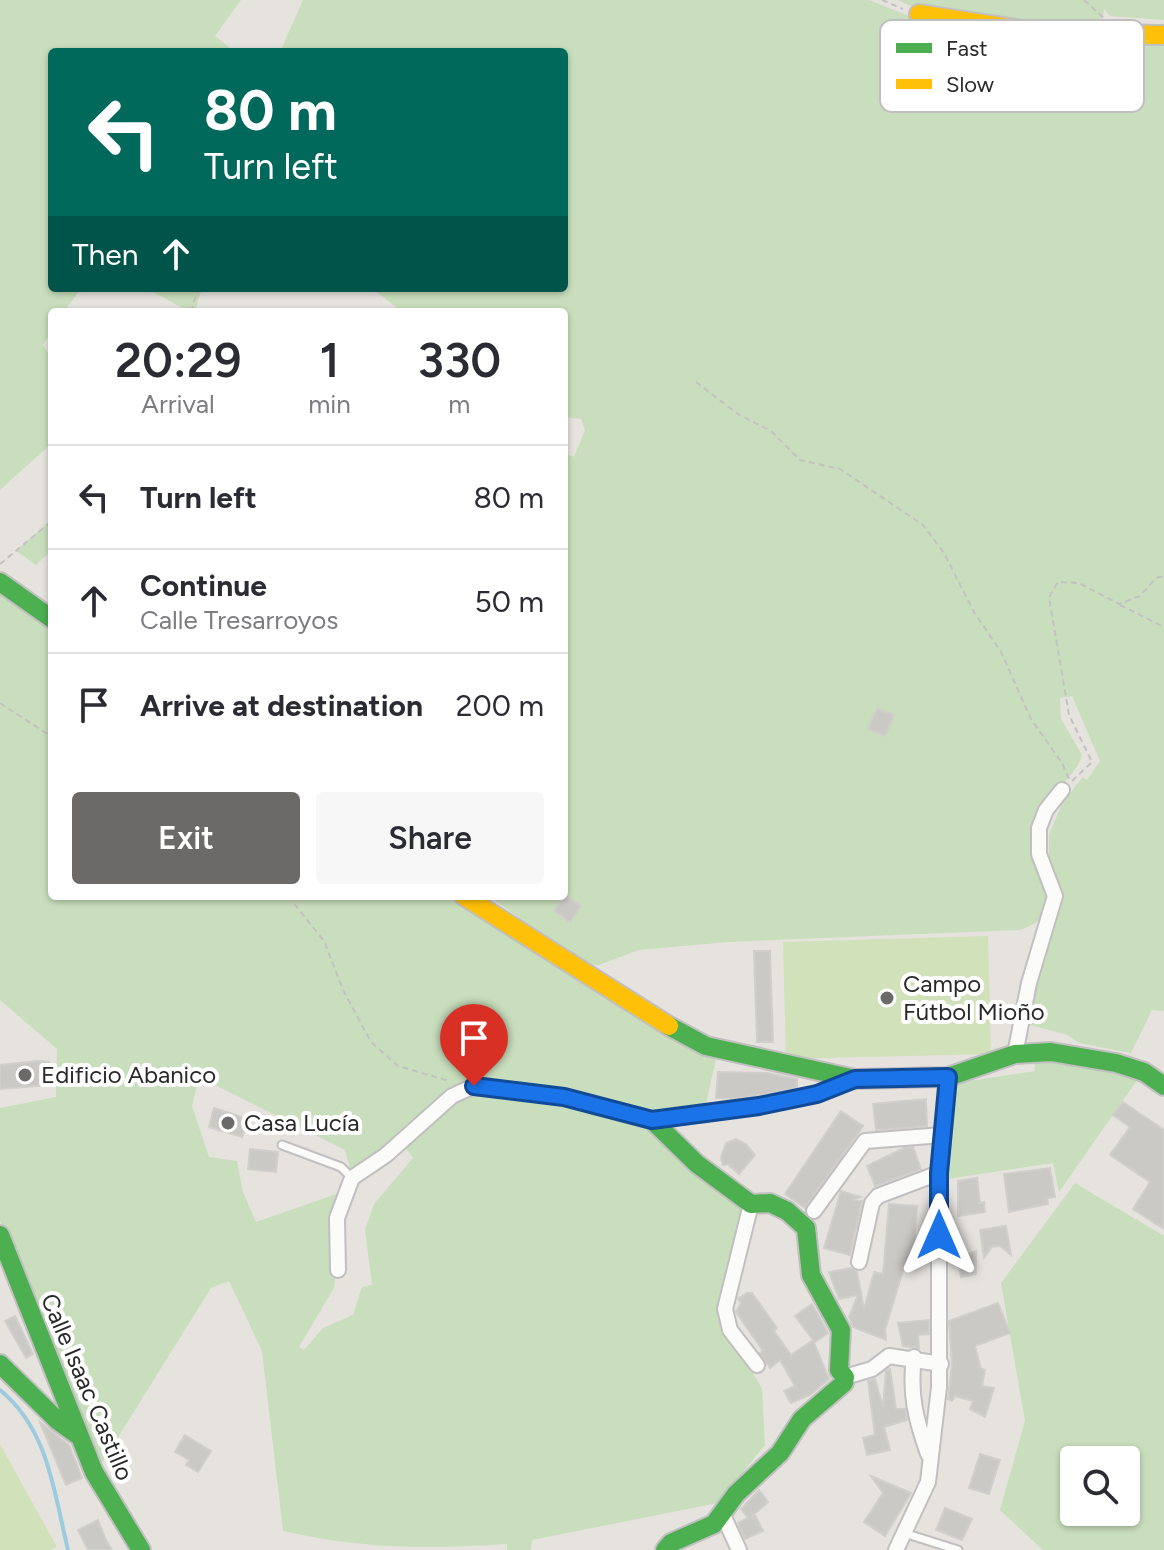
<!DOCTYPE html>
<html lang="en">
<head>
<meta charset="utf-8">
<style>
	body { margin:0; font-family:Figtree,sans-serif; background:#f7f7f7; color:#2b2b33; height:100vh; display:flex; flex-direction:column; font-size:30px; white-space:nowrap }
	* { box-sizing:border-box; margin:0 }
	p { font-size:26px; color:#7c7c81 }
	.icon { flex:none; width:44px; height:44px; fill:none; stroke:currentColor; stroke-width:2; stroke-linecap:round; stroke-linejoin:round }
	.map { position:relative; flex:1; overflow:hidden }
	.side { position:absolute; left:48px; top:308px; width:520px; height:592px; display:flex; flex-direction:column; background:#fff; border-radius:8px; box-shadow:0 2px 6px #0004 }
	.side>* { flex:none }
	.top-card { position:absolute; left:48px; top:48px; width:520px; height:244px; border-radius:8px; box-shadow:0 2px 6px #0004; background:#00695c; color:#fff; overflow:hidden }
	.tools { position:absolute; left:1060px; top:1446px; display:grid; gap:16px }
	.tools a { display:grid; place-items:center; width:80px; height:80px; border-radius:8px; background:#fff; box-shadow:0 2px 6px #0004; font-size:40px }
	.pin { position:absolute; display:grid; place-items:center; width:68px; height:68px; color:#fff; margin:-82px -34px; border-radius:50% 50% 50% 0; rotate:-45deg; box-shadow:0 0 8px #0007 }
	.pin .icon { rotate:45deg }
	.me { position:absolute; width:88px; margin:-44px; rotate:0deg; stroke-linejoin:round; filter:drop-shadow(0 0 6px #0008) }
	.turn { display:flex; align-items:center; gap:28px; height:168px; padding:0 24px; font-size:36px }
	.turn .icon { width:104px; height:104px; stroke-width:2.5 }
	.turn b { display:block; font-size:56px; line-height:68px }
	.then { display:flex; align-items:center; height:76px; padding:0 24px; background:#0003; gap:16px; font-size:30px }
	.eta { display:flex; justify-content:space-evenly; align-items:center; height:136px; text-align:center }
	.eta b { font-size:48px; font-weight:600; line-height:56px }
	.cta { display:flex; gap:16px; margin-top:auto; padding:16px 24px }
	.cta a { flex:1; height:92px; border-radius:8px; background:#6b6a69; color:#fff; font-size:32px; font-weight:600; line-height:92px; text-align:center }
	.cta a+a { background:#f7f7f7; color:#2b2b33 }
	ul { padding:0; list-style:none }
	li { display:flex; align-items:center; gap:24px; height:104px; padding:0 24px; border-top:2px solid #e1e1e2 }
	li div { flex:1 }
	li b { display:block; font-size:30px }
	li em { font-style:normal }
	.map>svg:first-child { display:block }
</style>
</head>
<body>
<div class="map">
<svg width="1164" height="1550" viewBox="0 0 1164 1550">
	<rect width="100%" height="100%" fill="#e6e3df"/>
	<path fill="#c8debc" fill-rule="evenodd" d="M0,0H241L215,36L235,52H52V288H81L64,312H52V330L43,345L52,360V443L0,490Z
		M303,0H869L934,26L995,39L1164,44V1011L1152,1010L1131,1053L1079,1043L1068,1035L1026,1024L1049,939V834L1063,802L1083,777L1087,780L1100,761L1072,696L1060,698L1061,719L1082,755C1075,780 1048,791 1037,814C1021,847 1059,892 1042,917C1038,923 1027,927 1021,930L728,942L639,950L599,965L583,964L489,896H564V453L574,457L585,430L581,419L564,417V312H402L372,288H564V52H280Z
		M897,0H1164V20L1110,16L1104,9L1101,31C1034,28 958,29 897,0Z
		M146,288H202L195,312H190Z
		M52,519V550L36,565L16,551Z
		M0,590L52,627V896H447L597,993L717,1054L705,1108L649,1113L479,1082L351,1172L345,1150L199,1077L192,1106L209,1157L237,1161L243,1192L256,1222L342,1192L334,1288L299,1347L304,1350L323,1328L353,1315L362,1287L372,1285L365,1230L374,1204L413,1158L405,1147L444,1106L472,1092L563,1100L645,1124L742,1208L720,1313L762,1389L765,1445L718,1503L532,1540L531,1550H507V1544C426,1549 362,1549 283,1531L262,1351L229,1281L211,1288L100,1466L0,1221V1108L56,1097L57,1049L0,1000Z
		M1034,1057L1097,1066L1138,1079L1059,1192L1053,1163L947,1179L957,1083L1035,1071Z
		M1075,1183L1164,1236V1550H1043L1000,1510L1025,1421L1001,1283ZM1074,1460H1126V1512H1074Z"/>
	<path fill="#d1e1ba" d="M988,936L991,1054L786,1059L783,942Z
		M0,1444L57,1547L51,1550H0Z"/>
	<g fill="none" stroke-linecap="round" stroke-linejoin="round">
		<path stroke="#9ccadf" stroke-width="4" d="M0,1390C49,1430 54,1493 68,1550"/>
	</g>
	<path fill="#cbc9c6" stroke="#d1cfcb" stroke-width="2" d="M877,708L894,715L885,736L868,729Z
		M565,895L581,906L570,922L554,911Z
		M754,951H770L773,1042H757Z
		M38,1061L49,1062L50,1085L0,1089V1065Z
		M718,1072L767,1073L797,1079V1088L736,1099L716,1098Z
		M926,1099L927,1126L876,1130L873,1104Z
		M1123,1102L1164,1130V1229L1133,1209L1150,1182L1110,1155L1130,1127L1113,1115Z
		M214,1108L248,1119L242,1137L209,1127Z
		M841,1111L863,1126L805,1208L785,1194Z
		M736,1139L746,1144L755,1155L739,1174L728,1164L723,1165L721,1158L726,1143Z
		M913,1147L921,1169L875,1186L867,1166L904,1148Z
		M250,1149L278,1152L276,1172L248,1169Z
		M1050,1168L1055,1197L1047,1198L1048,1204L1009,1212L1004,1174Z
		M977,1178L980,1203L984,1202L985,1212L958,1216V1181Z
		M841,1191L861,1197L853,1200L862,1201L850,1255L824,1248Z
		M889,1204L917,1206L912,1267H904L885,1330L886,1340L853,1327L849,1317L858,1295L839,1299L829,1272L851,1268L857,1272L864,1309L874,1272L883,1274Z
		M1006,1226L1011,1255L1000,1246L992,1247L984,1258L980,1230Z
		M976,1251V1274L961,1277L958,1258Z
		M747,1293H752L777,1328L774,1331L791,1355L813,1340L795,1316L812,1304L828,1333L814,1343L829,1379L810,1395L791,1403L784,1391L795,1386L780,1360L770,1368L760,1353L763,1351L736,1312L741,1303L738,1299Z
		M998,1303L1010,1333L975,1346L981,1369L985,1370L982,1386L994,1388L985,1417L970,1409L973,1401L955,1396L952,1401L948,1399L952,1364L949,1321Z
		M15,1316L33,1354L26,1358L5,1321Z
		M929,1320V1334L918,1335L919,1348L903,1346L898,1323Z
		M890,1369L896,1409H905L907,1420L884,1427L890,1450L867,1455L863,1438L875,1435L868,1381L875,1379L883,1407L886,1371Z
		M40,1422L69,1445L82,1478L66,1485Z
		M185,1435L211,1451L198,1472L186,1465L189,1460L175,1452Z
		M980,1454L1000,1460L989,1494L969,1488Z
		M871,1476L911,1493L885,1536L864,1522L883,1493Z
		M759,1490L768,1502L751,1517L755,1515L763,1531L745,1539L738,1523L748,1518L741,1509Z
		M945,1508L972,1519L962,1540L936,1530Z
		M98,1520L106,1540L112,1550H88L78,1530Z"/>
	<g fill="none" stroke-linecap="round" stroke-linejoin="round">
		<defs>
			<path id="lane" d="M282,1145L341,1167L352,1178
				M904,1533L958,1550"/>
			<path id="street" d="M1015,1054L1029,983L1055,896L1039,854V828L1046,810L1062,790
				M751,1204L725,1309L730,1330L757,1365
				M814,1211L865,1141L943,1135
				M859,1262L872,1203L878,1196L939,1173
				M338,1270L337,1218L352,1178L386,1155L452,1096L474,1086L564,1097L652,1120L759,1106L817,1094L855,1079
				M914,1357C909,1394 916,1420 928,1454
				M845,1377L872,1369L889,1356L941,1364
				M723,1515L739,1550
				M896,1550L928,1482L939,1387V1173L948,1077"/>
			<path id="fast" d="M0,582L52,619
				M669,1026L706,1046L855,1079L948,1077L1015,1054L1051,1052L1116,1063L1144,1072L1164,1086
				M652,1120L697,1164L751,1204L770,1203L787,1211L806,1228L811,1275L841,1330L839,1370L845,1377L844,1383L802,1419L780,1453L736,1494L714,1524L671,1543L665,1550
				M0,1235L94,1472L141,1550
				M0,1364L58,1421L76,1434"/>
			<path id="slow" d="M919,14L1041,33L1164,35
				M464,896L669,1026"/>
		</defs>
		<use href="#lane" stroke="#c1bfc0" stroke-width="11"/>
		<use href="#street" stroke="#c1bfc0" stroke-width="18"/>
		<use href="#fast" stroke="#c1bfc0" stroke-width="22"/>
		<use href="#slow" stroke="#c1bfc0" stroke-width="22"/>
		<path stroke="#c3c2c2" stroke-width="2" stroke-dasharray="6 4" stroke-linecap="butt" d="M882,0L903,9
			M1084,0L1105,19
			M191,312L198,288
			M696,382L738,414L771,431L800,460L840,469L923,525L944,553L974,612L1001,652L1031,719L1062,763L1069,779
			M0,564L52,521
			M1120,605L1164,627
			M0,703L52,737
			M1072,781L1092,762L1069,715L1049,597L1058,582L1079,583L1119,604L1140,596L1156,578L1164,576
			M288,896L324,941L343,990L371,1042L398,1066L449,1081"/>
		<use href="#lane" stroke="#fbfbfa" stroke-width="7"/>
		<use href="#street" stroke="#fbfbfa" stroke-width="14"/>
		<use href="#fast" stroke="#4caf50" stroke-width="18"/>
		<use href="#slow" stroke="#ffc107" stroke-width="18"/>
	</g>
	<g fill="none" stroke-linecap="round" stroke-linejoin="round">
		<defs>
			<path id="route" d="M474,1086L564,1097L652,1120L759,1106L817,1094L855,1079L948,1077L939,1173V1235"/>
		</defs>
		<use href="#route" stroke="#114b97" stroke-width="20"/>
		<use href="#route" stroke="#1a73e8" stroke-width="14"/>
	</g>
	<g fill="#6b6a69" stroke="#fff" stroke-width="3">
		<circle cx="887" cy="998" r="8"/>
		<circle cx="25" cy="1075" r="8"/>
		<circle cx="228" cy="1123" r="8"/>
	</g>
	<g text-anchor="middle" stroke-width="8" stroke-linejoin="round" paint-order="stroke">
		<g font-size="24" fill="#292929" stroke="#fff" text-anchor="start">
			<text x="903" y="992">Campo<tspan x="903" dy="28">Fútbol Mioño</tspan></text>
			<text x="41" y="1083">Edificio Abanico</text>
			<text x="244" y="1131">Casa Lucía</text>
		</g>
		<g font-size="24" fill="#292929" stroke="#fff">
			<text transform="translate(87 1387) rotate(67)" y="8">Calle Isaac Castillo</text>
		</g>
	</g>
	<rect x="880" y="20" width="264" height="92" rx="12" fill="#fff" stroke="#bfbfbf" stroke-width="2"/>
	<rect x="896" y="43" width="36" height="10" fill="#4caf50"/>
	<rect x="896" y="79" width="36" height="10" fill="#ffc107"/>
	<g font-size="22" fill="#292929">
		<text x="946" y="56">Fast</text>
		<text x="946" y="92">Slow</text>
	</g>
</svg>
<div class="tools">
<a><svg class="icon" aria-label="search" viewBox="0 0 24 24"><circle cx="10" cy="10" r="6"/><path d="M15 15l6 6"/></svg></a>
</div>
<div class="pin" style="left:474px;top:1086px;background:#d93025"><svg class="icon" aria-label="arrive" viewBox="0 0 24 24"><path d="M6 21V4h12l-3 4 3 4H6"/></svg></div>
<svg class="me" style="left:939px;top:1235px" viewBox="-20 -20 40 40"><path d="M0-17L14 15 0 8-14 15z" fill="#1a73e8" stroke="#fff" stroke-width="4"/></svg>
<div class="top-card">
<div class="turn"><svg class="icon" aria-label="left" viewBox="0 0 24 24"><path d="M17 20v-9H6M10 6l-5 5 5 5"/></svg><div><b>80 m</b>Turn left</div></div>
<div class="then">Then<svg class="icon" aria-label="ahead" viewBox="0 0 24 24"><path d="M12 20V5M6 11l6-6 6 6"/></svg></div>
</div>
<section class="side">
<div class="eta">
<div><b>20:29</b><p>Arrival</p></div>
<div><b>1</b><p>min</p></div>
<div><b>330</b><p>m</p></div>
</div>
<ul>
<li><svg class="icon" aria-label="left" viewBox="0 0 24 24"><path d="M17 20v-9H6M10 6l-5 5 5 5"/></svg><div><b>Turn left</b></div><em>80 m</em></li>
<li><svg class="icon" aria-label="ahead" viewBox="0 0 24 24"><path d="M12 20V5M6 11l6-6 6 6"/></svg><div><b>Continue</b><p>Calle Tresarroyos</p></div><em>50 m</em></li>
<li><svg class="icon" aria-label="arrive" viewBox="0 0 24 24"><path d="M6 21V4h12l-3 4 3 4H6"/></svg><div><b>Arrive at destination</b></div><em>200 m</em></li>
</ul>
<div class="cta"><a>Exit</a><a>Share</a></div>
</section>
</div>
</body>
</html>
